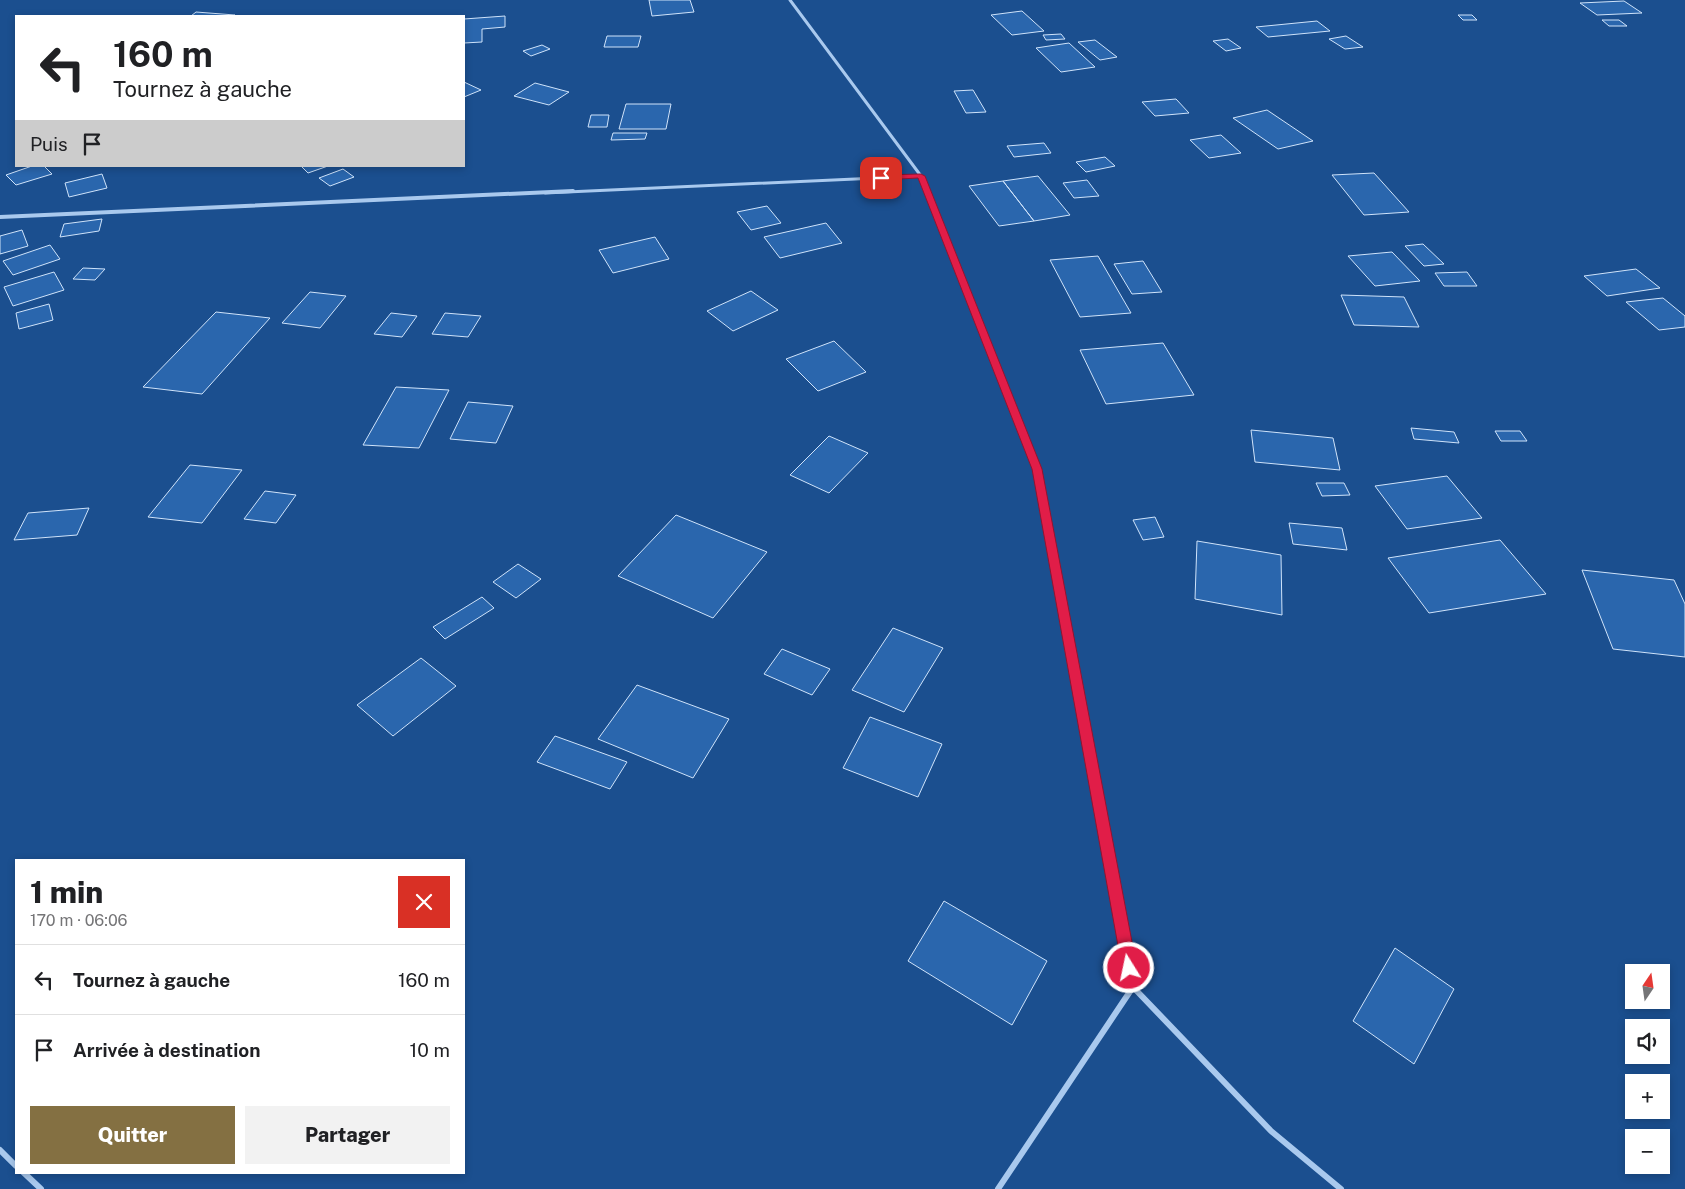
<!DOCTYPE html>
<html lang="fr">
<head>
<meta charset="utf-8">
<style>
	body { margin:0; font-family:"Public Sans",sans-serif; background:#f2f2f2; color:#202124; height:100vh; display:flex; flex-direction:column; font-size:19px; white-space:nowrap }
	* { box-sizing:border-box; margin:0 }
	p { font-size:16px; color:#757577 }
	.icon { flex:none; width:28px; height:28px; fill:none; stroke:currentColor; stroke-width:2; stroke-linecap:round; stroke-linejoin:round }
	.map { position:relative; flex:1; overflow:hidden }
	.panel { position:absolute; left:15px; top:859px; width:450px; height:315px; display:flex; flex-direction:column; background:#fff; border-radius:0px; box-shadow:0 2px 8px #0003 }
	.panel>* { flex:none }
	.guide { position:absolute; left:15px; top:15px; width:450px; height:152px; border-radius:0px; box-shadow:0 2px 8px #0003; background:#fff; color:#202124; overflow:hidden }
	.needle { width:32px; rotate:13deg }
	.fabs { position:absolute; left:1625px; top:964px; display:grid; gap:10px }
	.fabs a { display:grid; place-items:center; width:45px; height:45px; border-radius:0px; background:#fff; box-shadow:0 2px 8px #0003; font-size:25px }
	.pin { position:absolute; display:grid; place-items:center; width:42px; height:42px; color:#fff; margin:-21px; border-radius:10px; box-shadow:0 2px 8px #0006 }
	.me { position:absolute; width:55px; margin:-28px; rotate:350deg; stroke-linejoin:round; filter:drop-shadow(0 0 4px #0008) }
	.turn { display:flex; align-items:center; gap:18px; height:105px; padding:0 15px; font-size:22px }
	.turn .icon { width:65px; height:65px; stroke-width:2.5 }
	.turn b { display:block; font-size:35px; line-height:42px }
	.then { display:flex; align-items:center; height:48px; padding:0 15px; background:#0003; gap:10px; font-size:19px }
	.round { display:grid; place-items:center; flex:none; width:52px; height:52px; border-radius:0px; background:#f2f2f2 }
	.overview { display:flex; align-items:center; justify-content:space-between; height:85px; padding:0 15px }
	h1 { font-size:30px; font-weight:800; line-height:38px }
	.cta { display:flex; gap:10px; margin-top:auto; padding:10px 15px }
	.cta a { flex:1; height:58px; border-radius:0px; background:#847042; color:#fff; font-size:20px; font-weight:800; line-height:58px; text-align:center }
	.cta a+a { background:#f2f2f2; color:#202124 }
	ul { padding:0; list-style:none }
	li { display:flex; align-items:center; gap:15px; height:70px; padding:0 15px; border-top:1px solid #e0e0e0 }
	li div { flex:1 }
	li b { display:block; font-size:19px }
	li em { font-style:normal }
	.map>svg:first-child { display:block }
</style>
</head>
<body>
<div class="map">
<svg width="1685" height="1189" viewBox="0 0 1685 1189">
	<rect width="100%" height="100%" fill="#1b4f8f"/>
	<path fill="#2a66ad" stroke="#cfe3fa" d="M649,0H690L694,12L652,16Z
		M1624,1L1642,13L1597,15L1580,3Z
		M1022,11L1044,31L1012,35L991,15Z
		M196,12L235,15L233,16H191Z
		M1458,15H1472L1477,20H1463Z
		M505,16V27L482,29V42L464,43V19Z
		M1602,20H1619L1627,26H1609Z
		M1317,21L1330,31L1268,37L1256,27Z
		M1061,34L1065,39L1046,40L1043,35Z
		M607,36H641L638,47H604Z
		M1346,36L1363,47L1345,49L1329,39Z
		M1228,39L1241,48L1226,51L1213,41Z
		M1095,40L1117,57L1100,60L1078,42Z
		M1069,43L1095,67L1061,72L1036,48Z
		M542,45L550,49L531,56L523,51Z
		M464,82L481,90L464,97Z
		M535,83L569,92L549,105L514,96Z
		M973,90L986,112L966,113L954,91Z
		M1176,99L1189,113L1155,116L1142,102Z
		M626,104H671L666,129H619Z
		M1267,110L1313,141L1278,149L1233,118Z
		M591,115H609L607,127H588Z
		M613,133H647L645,139L611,140Z
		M1221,135L1241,153L1209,158L1190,140Z
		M1044,143L1051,153L1014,157L1007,146Z
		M1105,157L1115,166L1086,172L1076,162Z
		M32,166H44L52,174L16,185L6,175Z
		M301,166H328L308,173Z
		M343,169L354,177L330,186L319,178Z
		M1374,173L1409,212L1364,215L1332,175Z
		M102,174L107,188L69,197L65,183Z
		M1038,176L1070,215L1034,221L1003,181Z
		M1087,180L1099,196L1074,198L1063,183Z
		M1003,181L1034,221L999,226L969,186Z
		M767,206L781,223L751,230L737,212Z
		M102,219L99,231L60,237L64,224Z
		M826,223L842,243L780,258L764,237Z
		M22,230L28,246L0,254V236Z
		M655,237L669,259L613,273L599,250Z
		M1423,244L1444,264L1424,266L1405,246Z
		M50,245L60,259L13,275L3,261Z
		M1392,252L1420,281L1375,286L1348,256Z
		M1098,256L1131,313L1080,317L1050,260Z
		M1143,261L1162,292L1132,294L1114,264Z
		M83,268L105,269L95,280L73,279Z
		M1636,269L1660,288L1607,296L1584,276Z
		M54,272L64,290L13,306L4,287Z
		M1467,272L1477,286H1444L1435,273Z
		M751,291L778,310L733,331L707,311Z
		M310,292L346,296L320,328L282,323Z
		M1341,295L1404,297L1419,327L1354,325Z
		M1663,298L1685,316V327L1659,330L1626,302Z
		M49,304L53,320L19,329L16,313Z
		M216,312L270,318L202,394L143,387Z
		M391,313L417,316L402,337L374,334Z
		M445,313L481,316L468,337L432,334Z
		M834,341L866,372L818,391L786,359Z
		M1163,343L1194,395L1106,404L1080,350Z
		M396,387L449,390L419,448L363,445Z
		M468,402L513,406L496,443L450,439Z
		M1411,428L1454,432L1459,443L1414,439Z
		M1251,430L1333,438L1340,470L1255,462Z
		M1495,431H1520L1527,441H1501Z
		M829,436L868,453L829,493L790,475Z
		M190,465L242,470L202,523L148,517Z
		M1447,476L1482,518L1407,529L1375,486Z
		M1316,483H1344L1350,495L1322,496Z
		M265,491L296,495L276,523L244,519Z
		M89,508L77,535L14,540L28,513Z
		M676,515L767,552L713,618L618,576Z
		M1155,517L1164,537L1143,540L1133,520Z
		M1289,523L1342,528L1347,550L1293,544Z
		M1500,540L1546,594L1429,613L1388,558Z
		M1197,541L1281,555L1282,615L1195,599Z
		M518,564L541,579L516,598L493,582Z
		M1582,570L1674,580L1685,604V657L1613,649Z
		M482,597L494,608L445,639L433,627Z
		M893,628L943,648L904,712L852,690Z
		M782,649L830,669L812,695L764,674Z
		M421,658L456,686L393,736L357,705Z
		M637,685L729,719L693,778L598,739Z
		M870,717L942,744L918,797L843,768Z
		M555,736L627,762L610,789L537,762Z
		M944,901L1047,961L1012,1025L908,961Z
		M1395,948L1454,989L1414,1064L1353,1021Z"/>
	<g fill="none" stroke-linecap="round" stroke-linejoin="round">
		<path stroke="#a9c9ee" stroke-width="3" d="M790,0L921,176L928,193
			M545,193L921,176"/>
		<path stroke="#a9c9ee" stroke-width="4" d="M927,191L1027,443
			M0,217L573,191"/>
		<path stroke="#a9c9ee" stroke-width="5" d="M1026,441L1037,469L1092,767"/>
		<path stroke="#a9c9ee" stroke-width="6" d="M1133,987L1271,1131L1341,1189
			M0,1150L16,1166
			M23,1172L41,1189
			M998,1189L1133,987L1092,766"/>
	</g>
	<path fill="#e11d48" stroke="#92132f" d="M921,174L925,176L1042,469L1137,968L1134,973L1129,975L1124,973L1122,968L1032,469L918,178L881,180L877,178L881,175Z"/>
</svg>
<div class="fabs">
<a><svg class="needle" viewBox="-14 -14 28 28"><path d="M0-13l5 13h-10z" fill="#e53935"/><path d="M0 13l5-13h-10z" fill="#757577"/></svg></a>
<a><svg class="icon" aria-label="sound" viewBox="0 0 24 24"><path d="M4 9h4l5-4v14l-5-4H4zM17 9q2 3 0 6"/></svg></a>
<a>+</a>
<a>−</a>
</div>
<div class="pin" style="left:881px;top:178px;background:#d93025"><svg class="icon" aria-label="arrive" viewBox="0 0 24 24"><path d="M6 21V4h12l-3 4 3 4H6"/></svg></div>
<svg class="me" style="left:1129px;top:968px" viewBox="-20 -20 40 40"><circle r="17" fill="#e11d48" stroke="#fff" stroke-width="3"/><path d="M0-11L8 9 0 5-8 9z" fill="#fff"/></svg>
<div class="guide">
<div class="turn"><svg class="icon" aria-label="left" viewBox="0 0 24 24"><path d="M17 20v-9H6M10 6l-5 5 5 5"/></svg><div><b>160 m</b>Tournez à gauche</div></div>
<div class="then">Puis<svg class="icon" aria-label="arrive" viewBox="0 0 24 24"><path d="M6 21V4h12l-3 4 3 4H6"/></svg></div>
</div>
<section class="panel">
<div class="overview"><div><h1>1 min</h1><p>170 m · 06:06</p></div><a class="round" style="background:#d93025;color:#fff"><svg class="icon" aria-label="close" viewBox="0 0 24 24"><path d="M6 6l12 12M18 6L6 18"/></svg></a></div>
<ul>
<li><svg class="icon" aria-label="left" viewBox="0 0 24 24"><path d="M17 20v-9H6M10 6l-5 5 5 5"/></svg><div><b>Tournez à gauche</b></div><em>160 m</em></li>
<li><svg class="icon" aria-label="arrive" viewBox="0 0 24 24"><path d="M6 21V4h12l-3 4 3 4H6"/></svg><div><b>Arrivée à destination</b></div><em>10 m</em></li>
</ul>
<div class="cta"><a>Quitter</a><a>Partager</a></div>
</section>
</div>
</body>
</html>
